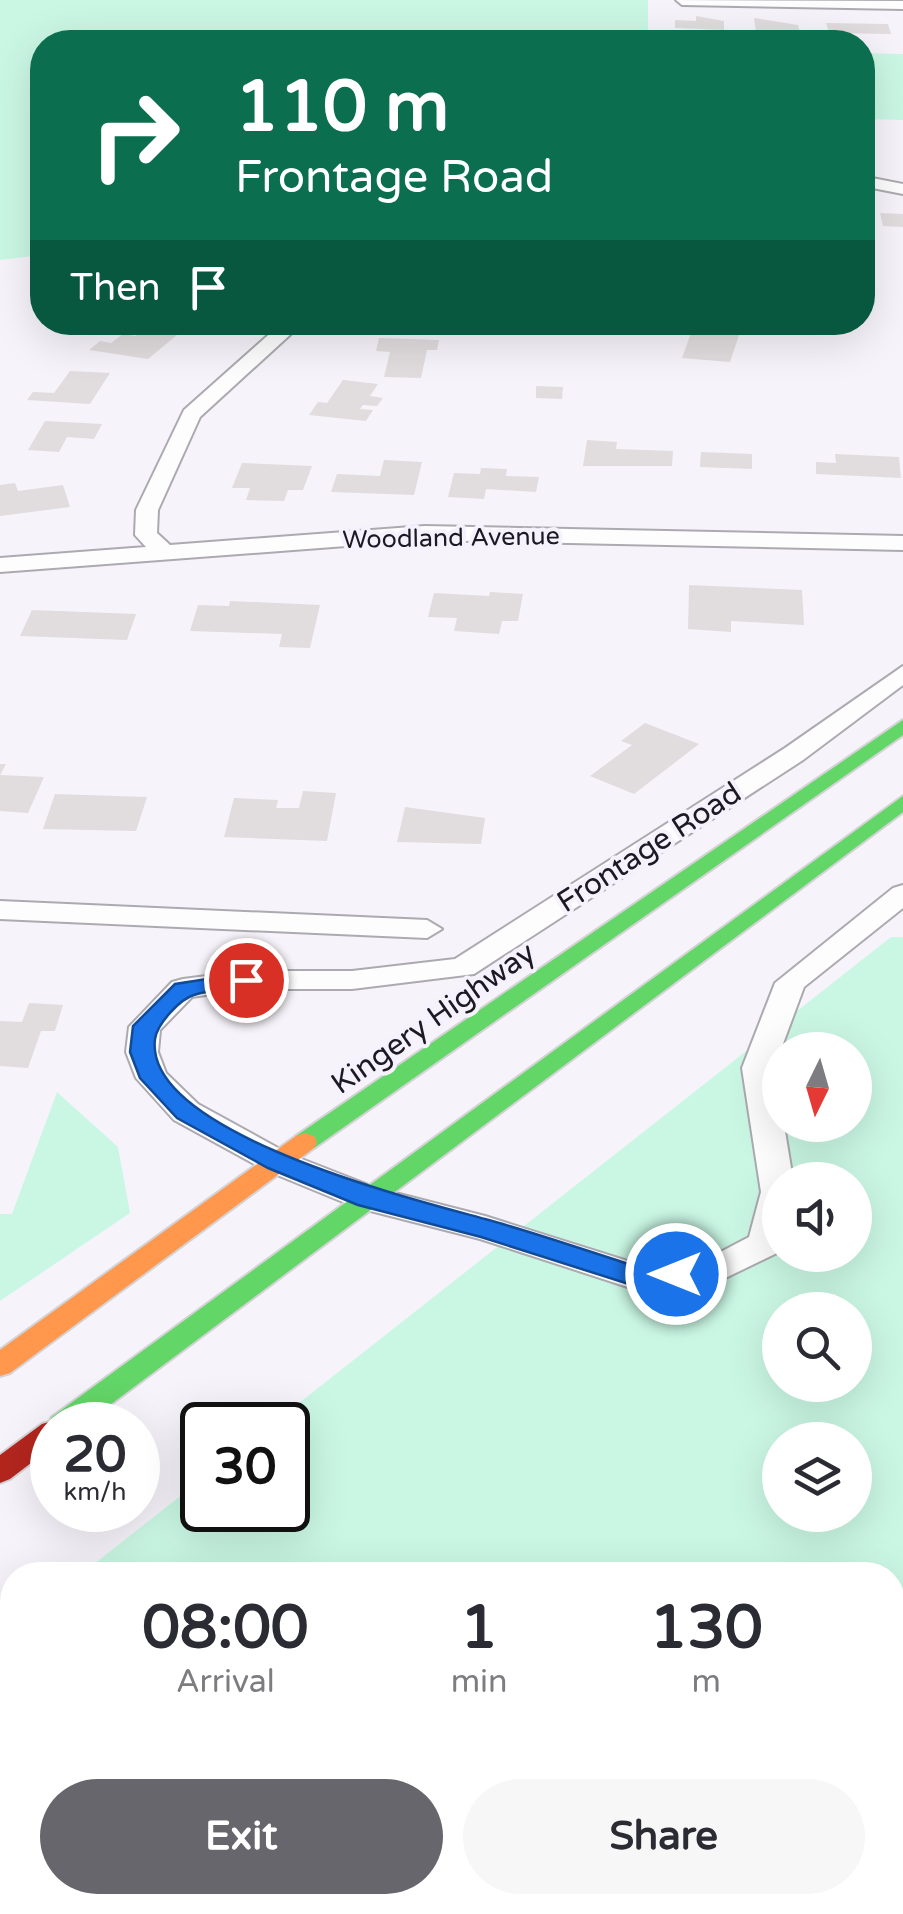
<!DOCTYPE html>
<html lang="en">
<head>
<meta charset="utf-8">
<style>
	body { margin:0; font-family:"Varela Round",sans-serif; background:#f7f7f7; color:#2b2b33; height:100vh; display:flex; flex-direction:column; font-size:38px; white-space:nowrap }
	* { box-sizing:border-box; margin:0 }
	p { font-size:32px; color:#7c7c81 }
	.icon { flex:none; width:55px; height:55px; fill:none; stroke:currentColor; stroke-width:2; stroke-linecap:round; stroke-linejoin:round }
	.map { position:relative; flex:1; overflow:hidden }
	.drawer { position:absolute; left:0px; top:1562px; width:905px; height:352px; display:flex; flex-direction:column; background:#fff; border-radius:40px 40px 0 0; box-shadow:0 10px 40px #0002 }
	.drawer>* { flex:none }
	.guide { position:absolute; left:30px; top:30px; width:845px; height:305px; border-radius:40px; box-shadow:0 10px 40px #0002; background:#0b6e4f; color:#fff; overflow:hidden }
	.needle { width:65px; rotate:185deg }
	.fabs { position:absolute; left:762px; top:1032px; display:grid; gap:20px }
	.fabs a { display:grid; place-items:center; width:110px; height:110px; border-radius:50%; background:#fff; box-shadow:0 10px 40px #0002; font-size:50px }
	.speed { position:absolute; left:30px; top:1402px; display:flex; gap:20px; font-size:50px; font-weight:700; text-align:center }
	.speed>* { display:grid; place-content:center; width:130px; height:130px; border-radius:50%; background:#fff; box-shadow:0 10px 40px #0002; line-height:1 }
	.speed small { font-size:25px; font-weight:400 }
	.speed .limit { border:5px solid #111; border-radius:15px; background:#fff; color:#111 }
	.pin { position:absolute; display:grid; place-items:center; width:85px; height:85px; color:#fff; margin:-42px; border:5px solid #fff; border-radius:50%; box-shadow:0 2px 10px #0007 }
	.me { position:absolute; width:110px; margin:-55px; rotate:270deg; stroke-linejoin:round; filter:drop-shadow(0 0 8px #0008) }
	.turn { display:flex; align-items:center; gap:35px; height:210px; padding:0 40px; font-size:45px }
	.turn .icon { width:130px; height:130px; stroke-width:2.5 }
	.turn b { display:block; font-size:70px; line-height:85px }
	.then { display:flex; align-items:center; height:95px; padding:0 40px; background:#0003; gap:20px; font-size:38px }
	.eta { display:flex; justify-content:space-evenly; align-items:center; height:170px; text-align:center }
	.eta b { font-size:60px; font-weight:800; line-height:70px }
	.primary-button { display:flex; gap:20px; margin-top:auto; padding:20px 40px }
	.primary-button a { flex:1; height:115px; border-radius:60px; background:#68666d; color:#fff; font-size:40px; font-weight:800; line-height:115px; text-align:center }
	.primary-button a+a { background:#f7f7f7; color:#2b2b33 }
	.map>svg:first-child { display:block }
</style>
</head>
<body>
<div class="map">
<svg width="903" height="1914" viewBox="0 0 903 1914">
	<rect width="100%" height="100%" fill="#f6f4fa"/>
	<path fill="#caf7e4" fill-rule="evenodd" d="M0,0H648V42H42V255L0,260Z
		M863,53L903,54V120L863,119Z
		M891,937H903V1914H0V1638L12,1628V1902H892V1575H80L202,1479V1510H288V1425H271ZM780,1050H855V1125H780ZM780,1180H855V1255H780ZM780,1310H855V1385H780ZM780,1440H855V1515H780Z
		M57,1092L118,1147L130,1213L0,1301V1214H12Z"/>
	<path fill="#e1dcdd" d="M696,16L724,21V30L675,28V20L696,21Z
		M754,18L798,25L800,33L756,32Z
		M826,23L888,24L891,34L829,33Z
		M880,213L903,214V227L883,226Z
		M381,322H415L413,331L379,330Z
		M711,324L742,326L730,362L682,358L693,327L709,328Z
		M144,329L177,335L148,359L89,350L100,341L111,343L123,334L135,336Z
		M379,338L439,340L437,350H427L421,378L384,377L390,352L376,351Z
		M70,371L110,373L90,404L27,400L33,392L54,393Z
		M343,380L378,384L370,396L383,398L377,406L363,405L360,409L373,410L366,421L309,415L318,402L327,403Z
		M536,386L563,387L562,399L536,398Z
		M45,421L102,424L94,439L67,437L59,452L28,450Z
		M587,440L617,442L616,449L673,451L672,466H583Z
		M701,452L752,454V469L700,467Z
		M835,454L899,457L901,478L816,474V462L836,463Z
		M384,460L422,462L414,495L331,492L337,474L380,476Z
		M242,463L312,466L303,490H288L284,501L246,500L250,488H232Z
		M481,468L507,469L506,476L539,477L536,492L486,489L484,499L448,497L454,473L480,474Z
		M15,483L18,491L63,485L70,507L0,516V485Z
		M689,585L802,590L804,625L731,621V632L688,629Z
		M490,592L523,594L518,621H502L499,634L454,631L457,618L428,617L434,593L489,596Z
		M230,601L320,605L310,648L279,647L282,634L190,631L198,605L229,606Z
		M32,610L136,614L127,640L20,636Z
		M645,723L699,744L634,794L590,776L632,745L621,741Z
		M0,764H6L0,775L44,777L28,813L0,811Z
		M303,791L336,793L327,841L224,837L234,798L278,800L276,808H299Z
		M55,794L147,797L136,831L43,829Z
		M405,807L485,818L481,844L397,842Z
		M29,1003L63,1005L55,1031H41L28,1068L0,1066V1021L22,1022Z"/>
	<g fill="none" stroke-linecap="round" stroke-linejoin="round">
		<defs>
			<path id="street" d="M676,0L903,1V9L682,5Z
				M862,176L903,184V194L862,186Z
				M283,322H304L200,417L158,510L157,533L170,545L425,526L903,536V550L425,540L0,572V558L146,547L135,535L136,510L184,410Z
				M903,666V685L803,760L474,974L352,989H246L192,997L160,1030L158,1052L166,1073L198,1104L289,1154L376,1188L485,1216L637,1264L709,1258L749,1237L761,1192L742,1068L775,983L893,888L903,885V908L804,987L774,1068L780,1125H784L793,1180H780L777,1253L715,1283L637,1290L480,1239L355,1207L265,1170L174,1120L136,1078L126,1052L129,1027L172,982L183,979L246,971H352L455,959L785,748Z
				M0,901L427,920L442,929L427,938L0,919Z"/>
			<path id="fast" d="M903,720V735L314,1148H296L293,1142L296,1136Z
				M903,796V812L83,1425H52V1433L48,1425L52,1417Z"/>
			<path id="slow" d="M305,1133L314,1136L317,1142L314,1148L10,1373L0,1376V1350L296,1136Z"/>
			<path id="jam" d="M52,1421L63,1425H52V1447L10,1479L0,1483V1455L42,1424Z"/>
		</defs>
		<use href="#street" stroke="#acaab0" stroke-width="4"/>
		<use href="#fast" stroke="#d3d2d5" stroke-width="4"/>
		<use href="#slow" stroke="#d3d2d5" stroke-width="4"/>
		<use href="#jam" stroke="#d3d2d5" stroke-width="4"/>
		<use href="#street" fill="#fefdfe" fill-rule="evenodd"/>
		<use href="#fast" fill="#63d668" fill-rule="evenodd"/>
		<use href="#slow" fill="#ff974d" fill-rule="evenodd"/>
		<use href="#jam" fill="#b3261e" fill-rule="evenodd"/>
	</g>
	<path fill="#1a73e8" stroke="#114b97" stroke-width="2.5" d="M246,973L254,975V985C234,990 213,989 194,995C180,999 157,1024 155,1039C143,1133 416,1200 485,1219C536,1233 587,1251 638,1267L676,1264L690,1274L686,1280L638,1287L481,1237L358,1205L268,1168L177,1118L140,1078L130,1052L133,1026L175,984Z"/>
	<g text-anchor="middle" stroke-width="8" stroke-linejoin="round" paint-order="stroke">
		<g font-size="25" fill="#1c1921" stroke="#f5f1fd">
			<text transform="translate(451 537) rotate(-1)" y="9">Woodland Avenue</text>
		</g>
		<g font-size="30" fill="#1c1921" stroke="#f5f1fd">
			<text transform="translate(649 847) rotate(-33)" y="10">Frontage Road</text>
			<text transform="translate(433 1018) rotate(-35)" y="10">Kingery Highway</text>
		</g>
	</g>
</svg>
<div class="fabs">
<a><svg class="needle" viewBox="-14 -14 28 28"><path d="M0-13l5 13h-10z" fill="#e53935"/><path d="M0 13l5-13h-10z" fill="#7c7c81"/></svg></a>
<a><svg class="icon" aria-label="sound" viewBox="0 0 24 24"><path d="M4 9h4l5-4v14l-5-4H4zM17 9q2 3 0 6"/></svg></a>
<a><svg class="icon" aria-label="search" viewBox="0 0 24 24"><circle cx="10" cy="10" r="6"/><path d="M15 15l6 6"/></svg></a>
<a><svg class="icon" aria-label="layers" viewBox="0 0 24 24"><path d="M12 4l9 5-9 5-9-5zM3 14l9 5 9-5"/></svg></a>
</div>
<div class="speed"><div>20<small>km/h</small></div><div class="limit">30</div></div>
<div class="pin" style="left:246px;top:980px;background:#d93025"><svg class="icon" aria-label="arrive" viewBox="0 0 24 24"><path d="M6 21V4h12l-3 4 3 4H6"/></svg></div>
<svg class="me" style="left:676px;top:1274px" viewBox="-20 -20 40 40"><circle r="17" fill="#1a73e8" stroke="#fff" stroke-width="3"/><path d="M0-11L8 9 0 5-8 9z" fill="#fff"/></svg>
<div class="guide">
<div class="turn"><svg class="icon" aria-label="right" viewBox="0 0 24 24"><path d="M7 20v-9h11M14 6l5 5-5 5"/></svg><div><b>110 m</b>Frontage Road</div></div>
<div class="then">Then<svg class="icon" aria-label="arrive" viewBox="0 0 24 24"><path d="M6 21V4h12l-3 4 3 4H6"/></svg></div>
</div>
<section class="drawer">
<div class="eta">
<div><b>08:00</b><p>Arrival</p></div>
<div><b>1</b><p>min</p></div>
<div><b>130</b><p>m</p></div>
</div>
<div class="primary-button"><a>Exit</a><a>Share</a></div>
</section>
</div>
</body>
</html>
